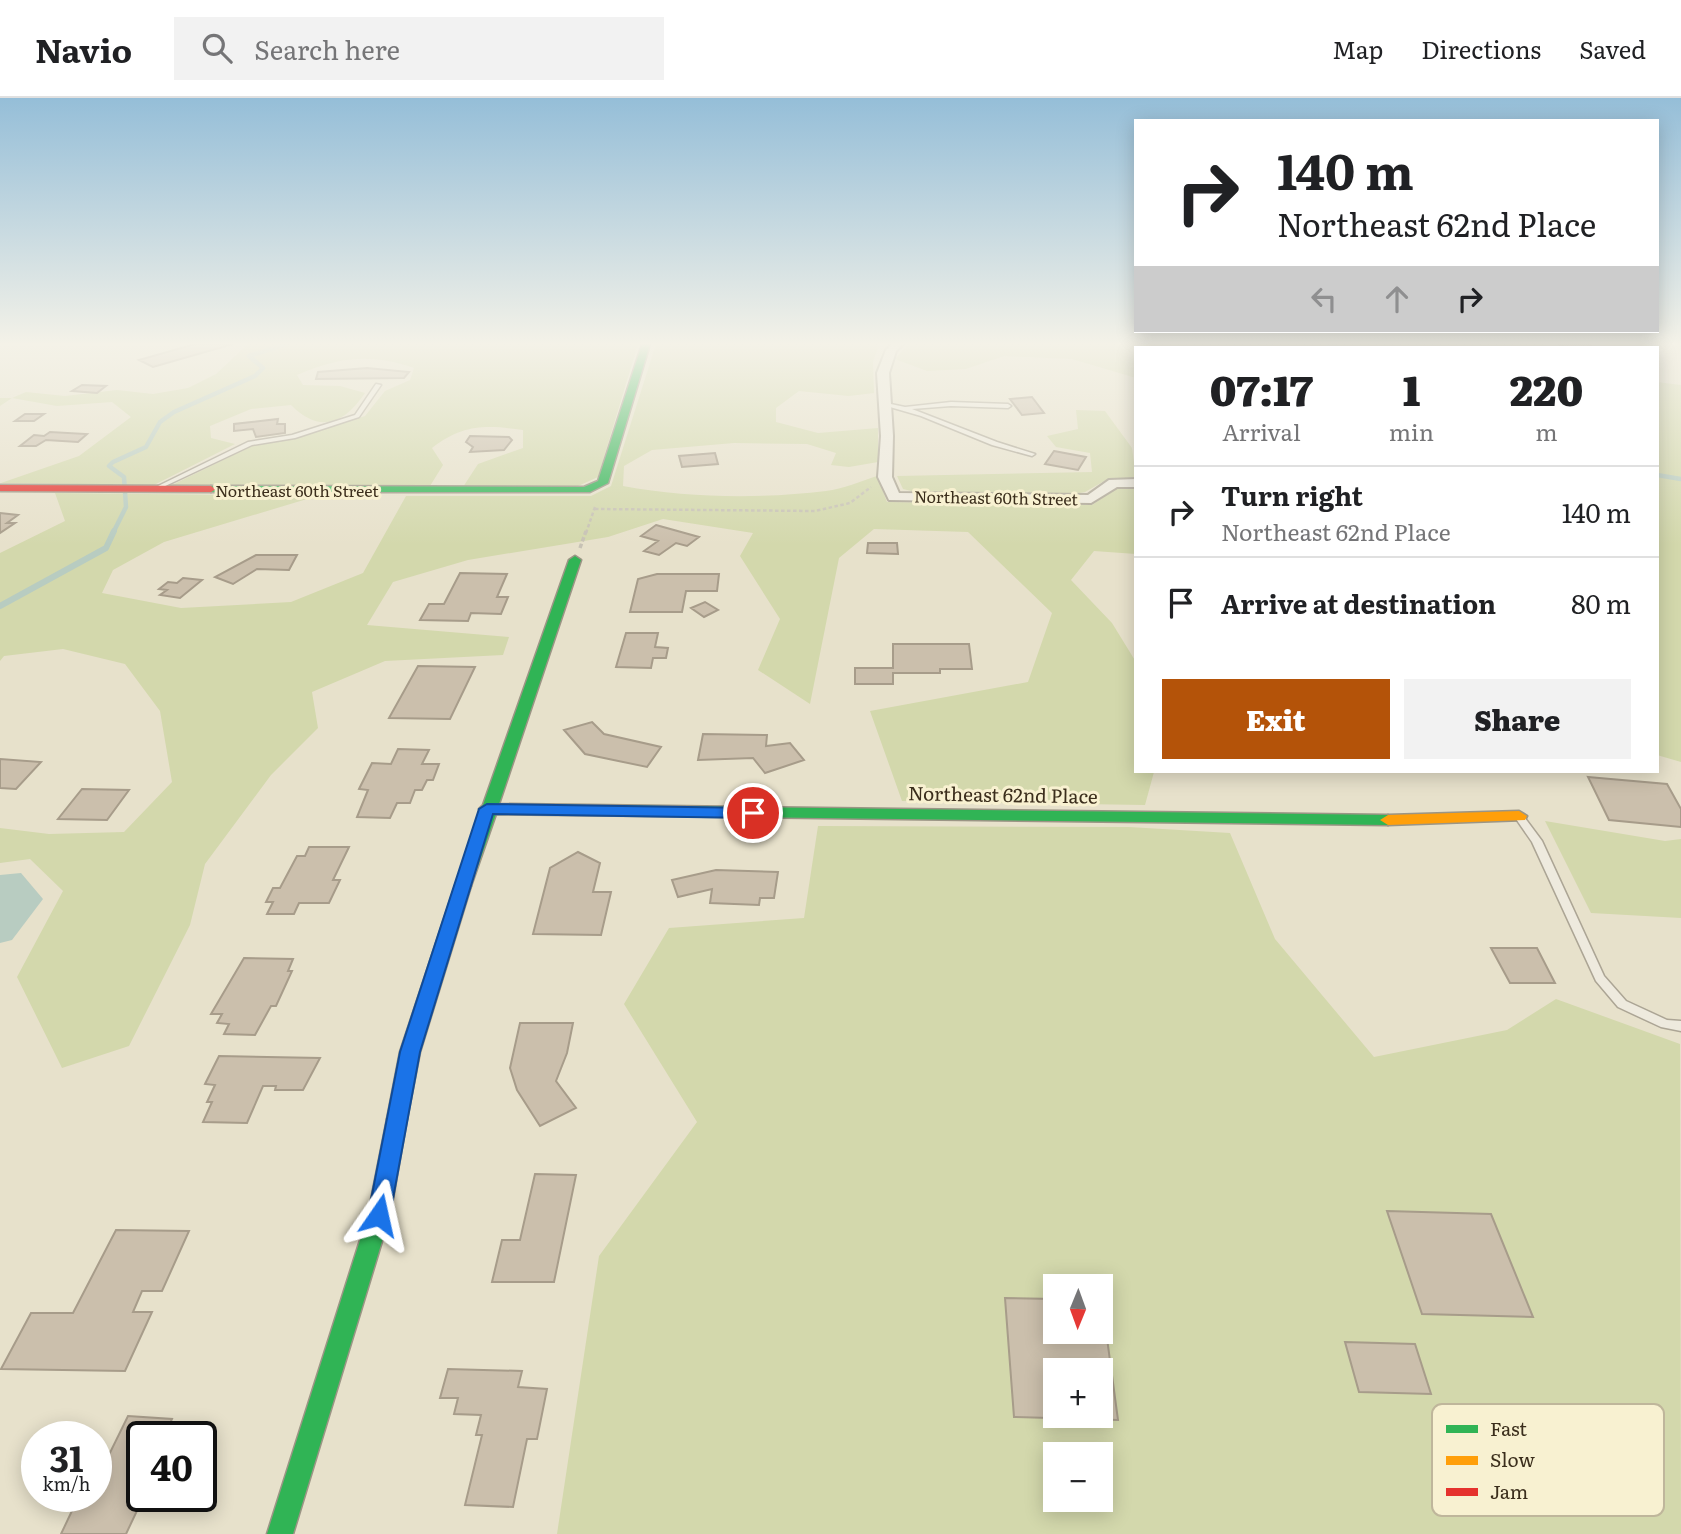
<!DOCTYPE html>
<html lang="en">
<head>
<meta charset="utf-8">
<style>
	body { margin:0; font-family:Literata,serif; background:#f2f2f2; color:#202124; height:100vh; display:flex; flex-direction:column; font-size:26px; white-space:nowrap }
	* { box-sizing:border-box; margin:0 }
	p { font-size:23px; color:#757577 }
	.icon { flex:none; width:38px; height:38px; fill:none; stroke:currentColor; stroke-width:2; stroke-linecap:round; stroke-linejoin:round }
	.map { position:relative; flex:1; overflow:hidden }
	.drawer { position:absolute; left:1134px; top:248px; width:525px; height:427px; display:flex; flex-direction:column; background:#fff; border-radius:0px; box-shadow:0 4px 18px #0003 }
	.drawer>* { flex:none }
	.hud { position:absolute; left:1134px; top:21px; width:525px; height:214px; border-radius:0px; box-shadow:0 4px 18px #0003; background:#fff; color:#202124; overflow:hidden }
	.needle { width:46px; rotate:181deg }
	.buttons { position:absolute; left:1043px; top:1176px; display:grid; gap:14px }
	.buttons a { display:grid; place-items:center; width:70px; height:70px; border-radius:0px; background:#fff; box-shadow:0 4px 18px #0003; font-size:35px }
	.speed { position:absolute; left:21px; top:1323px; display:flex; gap:14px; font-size:35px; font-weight:700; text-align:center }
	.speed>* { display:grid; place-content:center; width:91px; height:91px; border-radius:50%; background:#fff; box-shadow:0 4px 18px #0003; line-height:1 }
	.speed small { font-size:18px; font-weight:400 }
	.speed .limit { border:4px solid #111; border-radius:10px; background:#fff; color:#111 }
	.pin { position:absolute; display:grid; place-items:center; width:60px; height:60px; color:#fff; margin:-30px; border:4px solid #fff; border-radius:50%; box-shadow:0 2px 7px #0007 }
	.me { position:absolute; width:77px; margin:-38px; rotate:11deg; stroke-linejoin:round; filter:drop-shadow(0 0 5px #0008) }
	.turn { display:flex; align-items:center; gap:24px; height:147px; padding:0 28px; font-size:32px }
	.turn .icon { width:91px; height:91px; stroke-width:2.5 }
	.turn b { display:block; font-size:49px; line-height:60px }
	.lanes { display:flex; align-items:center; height:66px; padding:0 28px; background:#0003; justify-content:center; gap:35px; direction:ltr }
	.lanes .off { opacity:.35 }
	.eta { display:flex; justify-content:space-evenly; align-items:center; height:119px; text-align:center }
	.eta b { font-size:42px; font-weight:800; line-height:49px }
	.primary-button { display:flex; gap:14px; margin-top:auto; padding:14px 28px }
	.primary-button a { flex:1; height:80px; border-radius:0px; background:#b45309; color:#fff; font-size:28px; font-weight:800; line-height:80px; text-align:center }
	.primary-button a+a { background:#f2f2f2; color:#202124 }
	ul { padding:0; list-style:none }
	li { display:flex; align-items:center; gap:21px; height:91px; padding:0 28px; border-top:2px solid #e0e0e0 }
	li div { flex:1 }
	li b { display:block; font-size:26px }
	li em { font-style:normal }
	header { display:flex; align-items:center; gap:42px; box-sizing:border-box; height:98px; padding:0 35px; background:#fff; border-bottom:2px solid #e0e0e0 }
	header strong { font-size:33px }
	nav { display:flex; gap:38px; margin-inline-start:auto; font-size:24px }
	.search { width:490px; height:63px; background:#f2f2f2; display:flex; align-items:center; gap:18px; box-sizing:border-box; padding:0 24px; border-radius:0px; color:#757577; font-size:26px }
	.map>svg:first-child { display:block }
</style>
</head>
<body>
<header>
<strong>Navio</strong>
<div class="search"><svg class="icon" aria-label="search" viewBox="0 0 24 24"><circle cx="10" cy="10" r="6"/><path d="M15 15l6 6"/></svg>Search here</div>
<nav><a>Map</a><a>Directions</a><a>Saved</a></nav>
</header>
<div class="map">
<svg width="1681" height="1436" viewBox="0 0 1681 1436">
	<rect width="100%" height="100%" fill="#e7e1cb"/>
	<path fill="#d3d8ac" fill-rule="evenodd" d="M248,246H638L598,379L578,388L463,389L478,366L523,350V332C486,327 463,326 432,350L443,367L430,388H170L254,347L294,341L365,318L385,293L410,282L414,270C371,255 339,259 297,277L303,287L340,288L365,295C344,326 320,336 291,307L251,311L210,328L211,340L235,346L154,387L1,385L79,358L131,319L112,304L57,308L12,300L0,308V300H12L26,294L65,298L117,292L153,296L188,290L216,276Z
		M656,246H879L873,264L874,295L849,298L799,293L776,310V324L818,335L878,330V364L849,369L831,367L836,355L807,346L734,345L652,352L624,368L623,388C688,400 760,401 826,393C843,391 861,383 877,378L887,404L1092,407L1119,389L1136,388V456L1094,453L1071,482L1112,525L1136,564V674H1154L1145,707L902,703L870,613L1028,584L1052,515L968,434L874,431L839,460L810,606L758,572L780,521L740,458L753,435L663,421L608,439L468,462L393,484L367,527L509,539L503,557L385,563L312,594L318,630L271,677L205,766L190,827L129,948L62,970L17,879L63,793L30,761L0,765V730L49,736L124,734L172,684L160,613L125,566L63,551L4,558L0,563V455L65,423L55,395L317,398L164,444L113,472L102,495L181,510L291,504L363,475L406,398H591L611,388Z
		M909,246H1542L1554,250H1136V280L1072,261L1004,258L966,271L927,273L895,261Z
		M1657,284L1681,287V664L1657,657Z
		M1076,312L1105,313L1132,350L1136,379L1106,382L1085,394L1074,396H924L903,391L897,378L1092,374L1090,355L1056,349L1047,338L1078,331Z
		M1545,723L1665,743L1681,741V820L1591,815Z
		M818,728L1129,729L1230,735L1275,841L1374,959L1507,932L1556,901L1680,946L1681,1436H557L599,1158L697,1024L624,906L669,830L804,820ZM1055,1188H1101V1234H1055ZM1055,1272H1101V1318H1055ZM1055,1356H1101V1402H1055Z"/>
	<path fill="#b8ccc1" d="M21,775L43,801L12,842L0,845V777Z"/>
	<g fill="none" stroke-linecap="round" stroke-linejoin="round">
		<path stroke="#b8ccc1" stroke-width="4.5" d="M1328,246L1340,250
			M1657,377L1681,381
			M113,435L126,409L124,379L109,368L113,364L146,349L160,324L174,314L255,278L263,270L249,258L286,246"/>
		<path stroke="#b8ccc1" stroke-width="6" d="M0,508L106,450L114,433"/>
	</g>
	<path fill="#cbbfac" stroke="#a79c8a" stroke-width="2" fill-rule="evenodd" d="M195,246H233L153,269L139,262Z
		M1558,246H1586L1595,250H1567Z
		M367,270L409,274L404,280L316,281L318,274Z
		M82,287L106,288L97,295L72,293Z
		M1032,299L1044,315L1022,317L1010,301Z
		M25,316H44L34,323H15Z
		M278,321L277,326H285V335L256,339L253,331L234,333V326Z
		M50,334L87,336L78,344L46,342L36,348H20L34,337L44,338Z
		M470,338L509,339L512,342L504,352L470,354L473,349L466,344Z
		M1054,353L1086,359L1078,372L1045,366Z
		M715,355L718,366L682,369L679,358Z
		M0,415L18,417L7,425H15L0,435Z
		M656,427L699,439L687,448L676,445L659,457L644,453L658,443L641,438Z
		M868,445H897L898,456L867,455Z
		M256,457H297L289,472L257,471L233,486L215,479Z
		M460,475L507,476L497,499H508L501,516L471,515L468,523L420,522L429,506H444Z
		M657,476H719L717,493H686L682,514H630L638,481Z
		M183,480L202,482L180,500L160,497L167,492L159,491L168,484L177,485Z
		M705,504L718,512L704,519L691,510Z
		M626,535H658L655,549L668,550L666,560H653L651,570L616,569Z
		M893,546H969L972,571H940V575H893V586H855V570H893Z
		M418,568L475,569L450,621L389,620Z
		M592,624L604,636L661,649L647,669L585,656L564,632Z
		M703,636L767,637L766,648L790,645L804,662L765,675L753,660L698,662Z
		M398,651L429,652L422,666H439L433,682H427L422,692H415L410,705H397L390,720L357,719L368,692L359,691L372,665L391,666Z
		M0,661L41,664L16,691L0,690Z
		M1588,679L1667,686L1681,711V729L1609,722Z
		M82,691L129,692L107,722L58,721Z
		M309,749H349L333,782H340L329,805H299L294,816H267L273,804H266L273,790H280L297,758H305Z
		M578,754L600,765L593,794H611L601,837L533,836L550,770Z
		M716,772L778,774L774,800H760L759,807L710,805L712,791L678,799L672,782Z
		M1491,850H1537L1555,885H1510Z
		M244,860L293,861L288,873H292L276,908H271L255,937L224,936L229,926L217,925L222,916H211Z
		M520,925H573L567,955L556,983L576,1010L540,1028L517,992L510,970Z
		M219,958L320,960L303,992H275L276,988H263L247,1025L203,1024L212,1004H207L215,987L205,986Z
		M535,1076L576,1077L554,1184H492L502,1142H520Z
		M1387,1113L1491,1116L1533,1219L1422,1216Z
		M116,1132L189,1133L162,1193H142L133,1214H152L125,1273L1,1271L31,1215H73Z
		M1005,1200L1055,1201V1234H1101L1102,1203L1118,1322L1014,1319ZM1055,1272H1101V1318H1055Z
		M1345,1244L1415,1246L1431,1296L1359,1294Z
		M448,1271L522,1273L518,1289L547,1291L537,1341H527L513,1409L465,1407L482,1337H476L481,1317L454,1316L458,1300H440Z
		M128,1318L172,1321L164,1339H142V1386L135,1400H143L126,1436H61L79,1398H96V1371H102Z"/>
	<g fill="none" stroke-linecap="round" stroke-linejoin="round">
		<defs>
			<path id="lane" d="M376,286L381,287L359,319L295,340L252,347L161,390L156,389L248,344L292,337L355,317Z
				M951,304L1008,306L1011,308L1008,310L951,308L912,311L997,344L1035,356L1032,358L992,347L921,318L883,307L886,305L905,309Z
				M1519,715L1522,716L1542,743L1604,878L1626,903L1667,922L1681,923V933L1661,929L1618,909L1596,883L1532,744L1514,718Z"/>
			<path id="street" d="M892,246H903L896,253L889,275L893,338L892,379L899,395L1088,397L1109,382L1136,381V389H1117L1091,405L889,402L878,379L881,338L877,275L886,252Z"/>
			<path id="fast" d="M642,246H650L608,385L590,394H211L206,391L211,388L584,389L598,383Z
				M575,458L581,462L499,706L1388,717L1396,722L1388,727L496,716L471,788L469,792H457L455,788L481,713L479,711L483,707L569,462Z
				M397,1012L404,1015L407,1021L390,1117L293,1436H267L368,1117L387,1021L390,1015Z"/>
			<path id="slow" d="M1519,713L1527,718L1525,722L1388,727L1380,722L1388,717Z
				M463,782L469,784L471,788L420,954L407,1021L404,1027L397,1030L390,1027L387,1021L400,954L455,788L457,784Z"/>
			<path id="jam" d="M0,387L211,388L216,391L211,394L0,393Z"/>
		</defs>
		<use href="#lane" stroke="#aca595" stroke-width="3"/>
		<use href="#street" stroke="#aca595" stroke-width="4"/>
		<use href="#fast" stroke="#9b9585" stroke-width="3"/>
		<use href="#slow" stroke="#9b9585" stroke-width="3"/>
		<use href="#jam" stroke="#9b9585" stroke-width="3"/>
		<path stroke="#c7c2b5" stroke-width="2.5" stroke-dasharray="3.5 2.5" stroke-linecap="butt" d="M595,411L815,413L850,405L871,389
			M586,435L595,409"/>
		<path stroke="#c7c2b5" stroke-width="3.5" stroke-dasharray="4.5 2.5" stroke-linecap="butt" d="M580,450L586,433"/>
		<use href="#lane" fill="#eeeade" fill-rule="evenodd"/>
		<use href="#street" fill="#eeeade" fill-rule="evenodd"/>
		<use href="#fast" fill="#30b455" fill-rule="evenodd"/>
		<use href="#slow" fill="#ff9f0a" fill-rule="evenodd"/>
		<use href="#jam" fill="#e5322d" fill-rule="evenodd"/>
	</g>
	<linearGradient id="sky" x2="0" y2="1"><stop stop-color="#95bed8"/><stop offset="0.55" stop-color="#f4f2e8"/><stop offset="1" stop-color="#f4f2e8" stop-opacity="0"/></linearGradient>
	<rect width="1681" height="447" fill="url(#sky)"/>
	<path fill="#1a73e8" stroke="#114b97" stroke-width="2" d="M487,706L753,710L761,715L753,720L493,716L420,954L390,1117L387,1124L379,1127L371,1124L368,1117L400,954L479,711Z"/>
	<g text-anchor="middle" stroke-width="6" stroke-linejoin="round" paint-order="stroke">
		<g font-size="16" fill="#3b2e1c" stroke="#f8f1d1">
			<text x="297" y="399">Northeast 60th Street</text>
			<text transform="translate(996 400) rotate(1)" y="6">Northeast 60th Street</text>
		</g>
		<g font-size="19" fill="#3b2e1c" stroke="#f8f1d1">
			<text transform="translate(1003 697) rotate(1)" y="7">Northeast 62nd Place</text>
		</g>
	</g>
	<rect x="1432" y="1306" width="232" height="112" rx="10" fill="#f8f1d1" stroke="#bfb69b" stroke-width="2"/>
	<rect x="1446" y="1327" width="32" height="8" fill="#30b455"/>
	<rect x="1446" y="1358" width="32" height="9" fill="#ff9f0a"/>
	<rect x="1446" y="1390" width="32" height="8" fill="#e5322d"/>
	<g font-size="19" fill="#3b2e1c">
		<text x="1490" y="1338">Fast</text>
		<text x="1490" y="1369">Slow</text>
		<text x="1490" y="1401">Jam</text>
	</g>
</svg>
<div class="buttons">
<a><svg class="needle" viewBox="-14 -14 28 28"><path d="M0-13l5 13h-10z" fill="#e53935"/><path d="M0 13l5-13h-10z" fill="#757577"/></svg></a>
<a>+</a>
<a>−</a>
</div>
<div class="speed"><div>31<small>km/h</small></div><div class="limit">40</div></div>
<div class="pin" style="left:753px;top:715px;background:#d93025"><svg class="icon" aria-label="arrive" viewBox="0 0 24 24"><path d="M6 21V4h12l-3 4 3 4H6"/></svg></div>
<svg class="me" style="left:379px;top:1117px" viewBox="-20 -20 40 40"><path d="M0-17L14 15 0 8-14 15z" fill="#1a73e8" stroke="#fff" stroke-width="4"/></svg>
<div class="hud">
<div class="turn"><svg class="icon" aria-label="right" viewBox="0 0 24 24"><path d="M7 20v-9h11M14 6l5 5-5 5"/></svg><div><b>140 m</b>Northeast 62nd Place</div></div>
<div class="lanes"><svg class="icon off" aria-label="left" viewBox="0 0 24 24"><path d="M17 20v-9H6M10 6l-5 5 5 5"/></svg><svg class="icon off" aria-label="ahead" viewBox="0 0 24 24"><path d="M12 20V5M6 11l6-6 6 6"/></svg><svg class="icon" aria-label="right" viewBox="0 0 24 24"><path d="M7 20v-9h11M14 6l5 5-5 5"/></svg></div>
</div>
<section class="drawer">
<div class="eta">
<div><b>07:17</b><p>Arrival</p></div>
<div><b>1</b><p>min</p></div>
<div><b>220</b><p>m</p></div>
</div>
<ul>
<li><svg class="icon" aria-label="right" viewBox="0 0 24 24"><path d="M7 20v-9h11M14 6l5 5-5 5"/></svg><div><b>Turn right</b><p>Northeast 62nd Place</p></div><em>140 m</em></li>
<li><svg class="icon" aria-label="arrive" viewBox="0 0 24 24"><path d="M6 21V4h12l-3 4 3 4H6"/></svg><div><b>Arrive at destination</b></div><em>80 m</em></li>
</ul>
<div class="primary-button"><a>Exit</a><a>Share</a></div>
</section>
</div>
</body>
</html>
